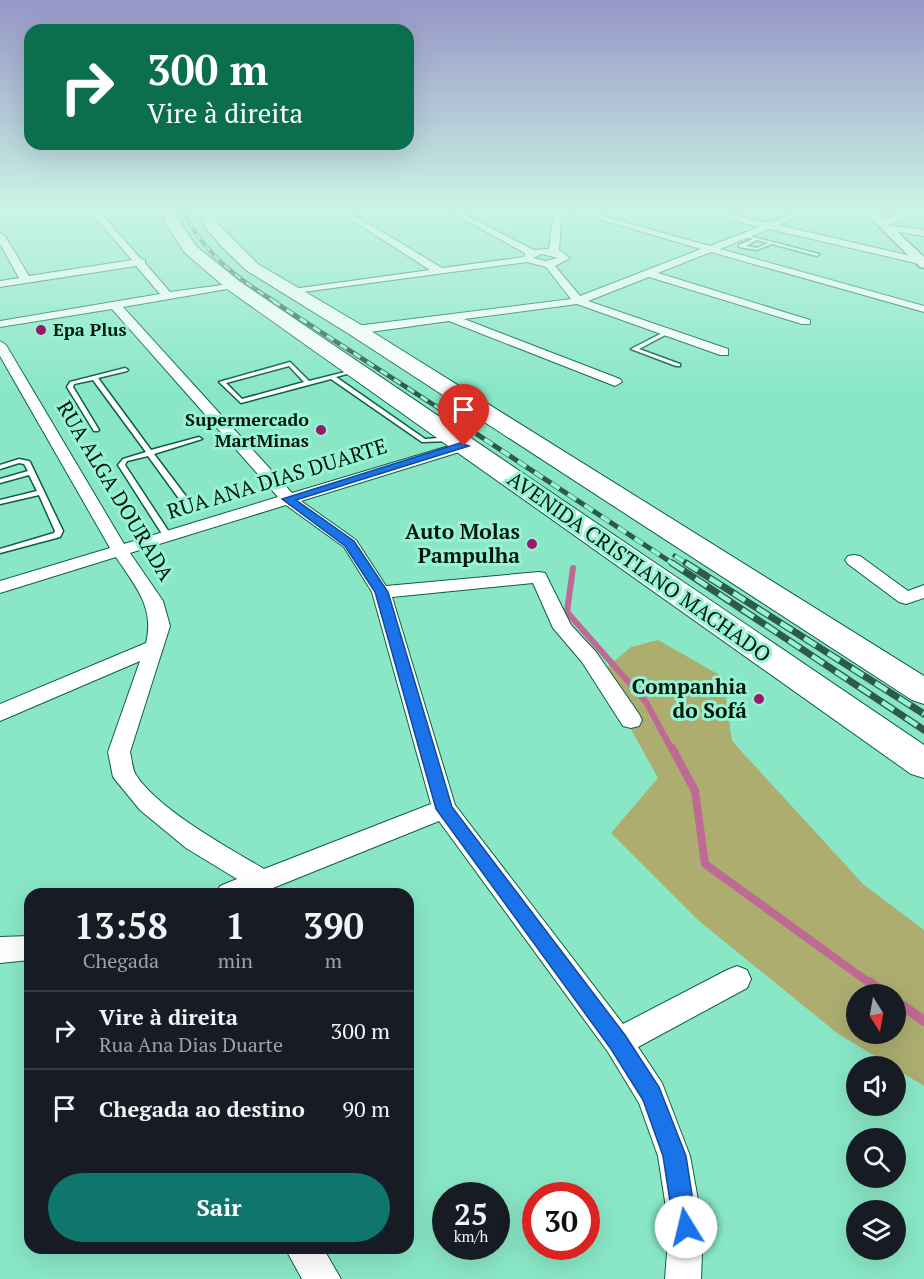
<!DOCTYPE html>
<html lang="pt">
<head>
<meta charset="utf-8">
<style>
	body { margin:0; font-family:"PT Serif",serif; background:#242831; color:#f1f3f6; height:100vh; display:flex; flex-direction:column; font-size:22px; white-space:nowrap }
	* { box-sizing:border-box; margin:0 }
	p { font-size:20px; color:#9ea1a6 }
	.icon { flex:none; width:33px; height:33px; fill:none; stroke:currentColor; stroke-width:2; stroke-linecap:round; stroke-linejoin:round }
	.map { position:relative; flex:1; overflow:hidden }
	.details { position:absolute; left:24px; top:888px; width:390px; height:366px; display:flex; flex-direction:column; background:#171b24; border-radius:18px; box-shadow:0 6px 24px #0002 }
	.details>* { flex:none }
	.banner { position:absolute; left:24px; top:24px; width:390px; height:126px; border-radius:18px; box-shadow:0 6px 24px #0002; background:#0b6e4f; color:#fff; overflow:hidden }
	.needle { width:39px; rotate:169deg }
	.buttons { position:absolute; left:846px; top:984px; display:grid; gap:12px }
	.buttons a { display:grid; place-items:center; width:60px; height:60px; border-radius:50%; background:#171b24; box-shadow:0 6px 24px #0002; font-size:30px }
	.speed { position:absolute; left:432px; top:1182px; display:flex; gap:12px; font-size:30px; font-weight:700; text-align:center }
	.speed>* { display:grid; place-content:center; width:78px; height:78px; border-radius:50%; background:#171b24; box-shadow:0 6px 24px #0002; line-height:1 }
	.speed small { font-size:15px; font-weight:400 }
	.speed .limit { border:9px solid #d22; background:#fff; color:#111 }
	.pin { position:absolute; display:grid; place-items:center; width:51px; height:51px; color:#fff; margin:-62px -26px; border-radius:50% 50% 50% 0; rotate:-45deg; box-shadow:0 0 6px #0007 }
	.pin .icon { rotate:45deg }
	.me { position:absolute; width:66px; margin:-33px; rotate:351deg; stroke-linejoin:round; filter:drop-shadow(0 0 4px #0008) }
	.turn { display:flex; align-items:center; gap:21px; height:126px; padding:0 24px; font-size:27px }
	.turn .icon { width:78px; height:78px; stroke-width:2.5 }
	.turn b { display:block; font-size:42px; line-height:51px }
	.eta { display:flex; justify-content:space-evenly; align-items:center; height:102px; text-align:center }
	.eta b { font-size:36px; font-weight:800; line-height:42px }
	.action { display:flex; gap:12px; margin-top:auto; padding:12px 24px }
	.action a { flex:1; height:69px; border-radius:36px; background:#0f766e; color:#fff; font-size:24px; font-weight:800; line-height:69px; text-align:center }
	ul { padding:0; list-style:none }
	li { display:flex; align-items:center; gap:18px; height:78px; padding:0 24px; border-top:2px solid #363941 }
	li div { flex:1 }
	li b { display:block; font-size:22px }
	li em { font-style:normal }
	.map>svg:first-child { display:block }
</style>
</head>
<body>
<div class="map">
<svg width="924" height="1279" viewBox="0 0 924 1279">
	<rect width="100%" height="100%" fill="#89e7c6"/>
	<path fill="#acad6f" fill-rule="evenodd" d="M658,640L723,677L732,741L863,884L924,930V1086L837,1033L698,920L611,833L658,778L600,673L631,647ZM856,994H896V1034H856Z"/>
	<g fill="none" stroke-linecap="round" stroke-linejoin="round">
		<path stroke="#bf6a95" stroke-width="6" d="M573,568L567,612L646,702L672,750"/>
		<path stroke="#bf6a95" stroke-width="8" d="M672,748L695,791L705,864L871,984"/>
		<path stroke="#bf6a95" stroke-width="10" d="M869,982L885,994
			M896,1001L924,1021"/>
		<defs>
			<path id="service" d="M742,234L819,254V255L817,256L772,244L757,250L739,247V245L753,239L740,236ZM757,240L768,243L757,248L746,246Z
				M666,331L671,332L639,349L680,364V366H676L631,349Z
				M290,362L309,381L357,369V371L336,377L425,439L452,437L455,439L452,441L422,442L331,379L241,403L219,382ZM289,366L304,382L242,399L226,383Z
				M125,368L128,370L127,371L98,378L151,450L199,437L202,439L154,454L194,507V511H188L148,456L127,461L125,465L171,535L170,537H164L118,465L123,459L146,452L93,380L74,384L73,387L99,430L98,431H94L67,387L70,382Z
				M19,459L29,461L30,462L63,531L60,537L0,553V549L54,533L55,531L39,495L0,504V500L37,491L29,475L0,483V479L28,471L24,464L19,463L0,469V465Z"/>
			<path id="minor" d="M89,210H98L141,259L145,260V263L170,292L237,283V287L233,288L123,307L292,493L459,443H469L471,446L469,449L301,501L356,540L386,586L539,572L545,573L571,625L596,652L639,714L642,720L639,726L631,728L623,726L582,662L553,628L533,583L392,597L455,805L623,1024L727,970L737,966L747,970L751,979L747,988L638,1047L662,1083L690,1156L703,1227L701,1279H665L669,1227L658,1156L639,1103L608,1052L439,821L258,894H216L220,886L237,879L186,848L140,810L113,777L108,752L140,661L0,721V704L146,643C155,607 135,586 116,557L0,593V581L110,548L0,356V341L6,345L124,544L278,497L112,309L0,327V321L160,294L136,266L0,287V281L19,278L0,244V233L5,236L29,276L132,260ZM286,505L344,547L372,592L431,804L264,869C227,847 159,810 136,775C132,769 132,759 130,752L170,626L163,601L130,553Z
				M336,210H346L442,268L524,257L525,253L446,210H456L534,250L549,249L554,210H562L559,250L570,258L555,266L580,296L701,249L568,210H581L710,246L759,227L695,210H709L768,223L802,210H813L778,225L924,259V265L769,229L720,249L924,306V312L711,252L658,273L810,320V324H802L649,277L588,301L728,349V355H720L577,304L464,319L620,379L622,382L615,386L449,321L356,334L350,330L356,326L571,299L546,267L527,262L288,294L287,292L292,289L430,270ZM542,254L558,258L546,261L533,258Z
				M903,210H913C903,220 890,229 876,221L881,218L889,219Z
				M887,225L924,230V236L884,230V226Z
				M854,555L860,556L908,591L924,585V598L906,604L899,602L848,564L845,560L848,556Z
				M30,936V960L0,963V937Z
				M285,1248H323L341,1279H302Z"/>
			<path id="tertiary" d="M863,210H874L924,257V268L920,267Z"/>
			<path id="trunk" d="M158,210H172L196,246L239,281L924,745V778L911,774L227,289L184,252Z
				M199,210H213L218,224L258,264L363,326L924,676V704L912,700L349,334L246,270L222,247L206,228Z"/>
		</defs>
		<use href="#service" stroke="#0d5e49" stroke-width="3"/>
		<use href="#minor" stroke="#0d5e49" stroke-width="2"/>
		<use href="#tertiary" stroke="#0d5e49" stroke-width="3"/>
		<use href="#trunk" stroke="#0d5e49" stroke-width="2"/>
		<use href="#service" fill="#fff" fill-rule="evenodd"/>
		<use href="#minor" fill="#fff" fill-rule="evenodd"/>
		<use href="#tertiary" fill="#fff" fill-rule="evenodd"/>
		<use href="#trunk" fill="#fff" fill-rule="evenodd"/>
		<defs>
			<path id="rail-far3" d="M182,210C203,252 236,278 276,302"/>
			<path id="rail-far2" d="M273,301L454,418"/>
			<path id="rail-far1" d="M451,417L675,565
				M675,556L689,565"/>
			<path id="rail" d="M672,563L924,730
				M686,563L924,714"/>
		</defs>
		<use href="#rail-far3" stroke="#2d5a49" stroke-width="4"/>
		<use href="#rail-far2" stroke="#2d5a49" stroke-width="4.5"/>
		<use href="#rail-far1" stroke="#2d5a49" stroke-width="5"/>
		<use href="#rail" stroke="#2d5a49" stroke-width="7"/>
		<use href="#rail-far3" stroke="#96f4d3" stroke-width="2" stroke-dasharray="7" stroke-linecap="butt"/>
		<use href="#rail-far2" stroke="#96f4d3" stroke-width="3" stroke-dasharray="8" stroke-linecap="butt"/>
		<use href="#rail-far1" stroke="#96f4d3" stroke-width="4" stroke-dasharray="10" stroke-linecap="butt"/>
		<use href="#rail" stroke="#96f4d3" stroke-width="4.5" stroke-dasharray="14" stroke-linecap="butt"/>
	</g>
	<linearGradient id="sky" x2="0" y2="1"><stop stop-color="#9796c7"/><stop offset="0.54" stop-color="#caf4e5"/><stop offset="1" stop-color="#caf4e5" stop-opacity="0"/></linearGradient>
	<rect width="924" height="389" fill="url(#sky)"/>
	<path fill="#1a73e8" stroke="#114b97" stroke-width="1.5" d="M460,443L469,446L296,500L354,541L388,592L452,807L625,1035L659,1087L686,1156L697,1227L694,1235L686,1239L677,1235L674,1227L663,1156L643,1100L611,1049L436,809L375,592L345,546L282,499Z"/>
	<g fill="#9c1769" stroke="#96f4d3" stroke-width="2">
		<circle cx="41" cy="330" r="6"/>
		<circle cx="321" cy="430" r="6"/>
		<circle cx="532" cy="544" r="6"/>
		<circle cx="759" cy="699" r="6"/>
	</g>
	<g text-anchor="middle" stroke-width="6" stroke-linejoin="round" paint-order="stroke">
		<g font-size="18" font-weight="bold" fill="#00150c" stroke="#96f4d3" text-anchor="start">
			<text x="53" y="336">Epa Plus</text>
			<text x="309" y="426" text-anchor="end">Supermercado<tspan x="309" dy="21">MartMinas</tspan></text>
		</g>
		<g font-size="21" fill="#00150c" stroke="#96f4d3">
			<text transform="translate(277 479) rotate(-17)" y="7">RUA ANA DIAS DUARTE</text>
			<text transform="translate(115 491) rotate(59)" y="7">RUA ALGA DOURADA</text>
			<text transform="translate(639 567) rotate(35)" y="7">AVENIDA CRISTIANO MACHADO</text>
		</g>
		<g font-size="21" font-weight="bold" fill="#00150c" stroke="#96f4d3" text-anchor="end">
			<text x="520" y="539">Auto Molas<tspan x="520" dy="24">Pampulha</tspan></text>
			<text x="747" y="694">Companhia<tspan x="747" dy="24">do Sofá</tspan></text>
		</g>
	</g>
</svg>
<div class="buttons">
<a><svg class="needle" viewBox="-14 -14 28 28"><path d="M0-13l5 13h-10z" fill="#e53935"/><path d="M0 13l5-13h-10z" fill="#9ea1a6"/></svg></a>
<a><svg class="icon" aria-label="sound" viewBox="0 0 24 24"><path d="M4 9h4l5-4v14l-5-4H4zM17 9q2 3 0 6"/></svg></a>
<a><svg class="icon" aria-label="search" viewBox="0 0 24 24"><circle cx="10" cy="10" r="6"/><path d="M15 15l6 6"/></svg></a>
<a><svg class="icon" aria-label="layers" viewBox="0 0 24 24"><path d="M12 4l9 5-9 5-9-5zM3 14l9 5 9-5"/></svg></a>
</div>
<div class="speed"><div>25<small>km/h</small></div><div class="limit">30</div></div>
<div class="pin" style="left:464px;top:446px;background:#d93025"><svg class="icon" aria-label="arrive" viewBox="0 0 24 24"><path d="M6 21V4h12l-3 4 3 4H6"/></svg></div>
<svg class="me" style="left:686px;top:1227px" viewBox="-20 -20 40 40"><circle r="19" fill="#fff"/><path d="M0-13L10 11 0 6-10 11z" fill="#1a73e8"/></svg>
<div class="banner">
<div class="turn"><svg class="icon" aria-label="right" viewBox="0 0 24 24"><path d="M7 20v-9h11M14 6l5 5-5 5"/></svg><div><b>300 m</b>Vire à direita</div></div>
</div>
<section class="details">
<div class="eta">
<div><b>13:58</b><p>Chegada</p></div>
<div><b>1</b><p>min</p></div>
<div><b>390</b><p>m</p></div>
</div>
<ul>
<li><svg class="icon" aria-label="right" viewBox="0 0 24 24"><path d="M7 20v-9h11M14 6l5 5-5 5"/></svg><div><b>Vire à direita</b><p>Rua Ana Dias Duarte</p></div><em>300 m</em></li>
<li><svg class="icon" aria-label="arrive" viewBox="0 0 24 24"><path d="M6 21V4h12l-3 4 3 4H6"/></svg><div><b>Chegada ao destino</b></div><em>90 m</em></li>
</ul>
<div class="action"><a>Sair</a></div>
</section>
</div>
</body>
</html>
